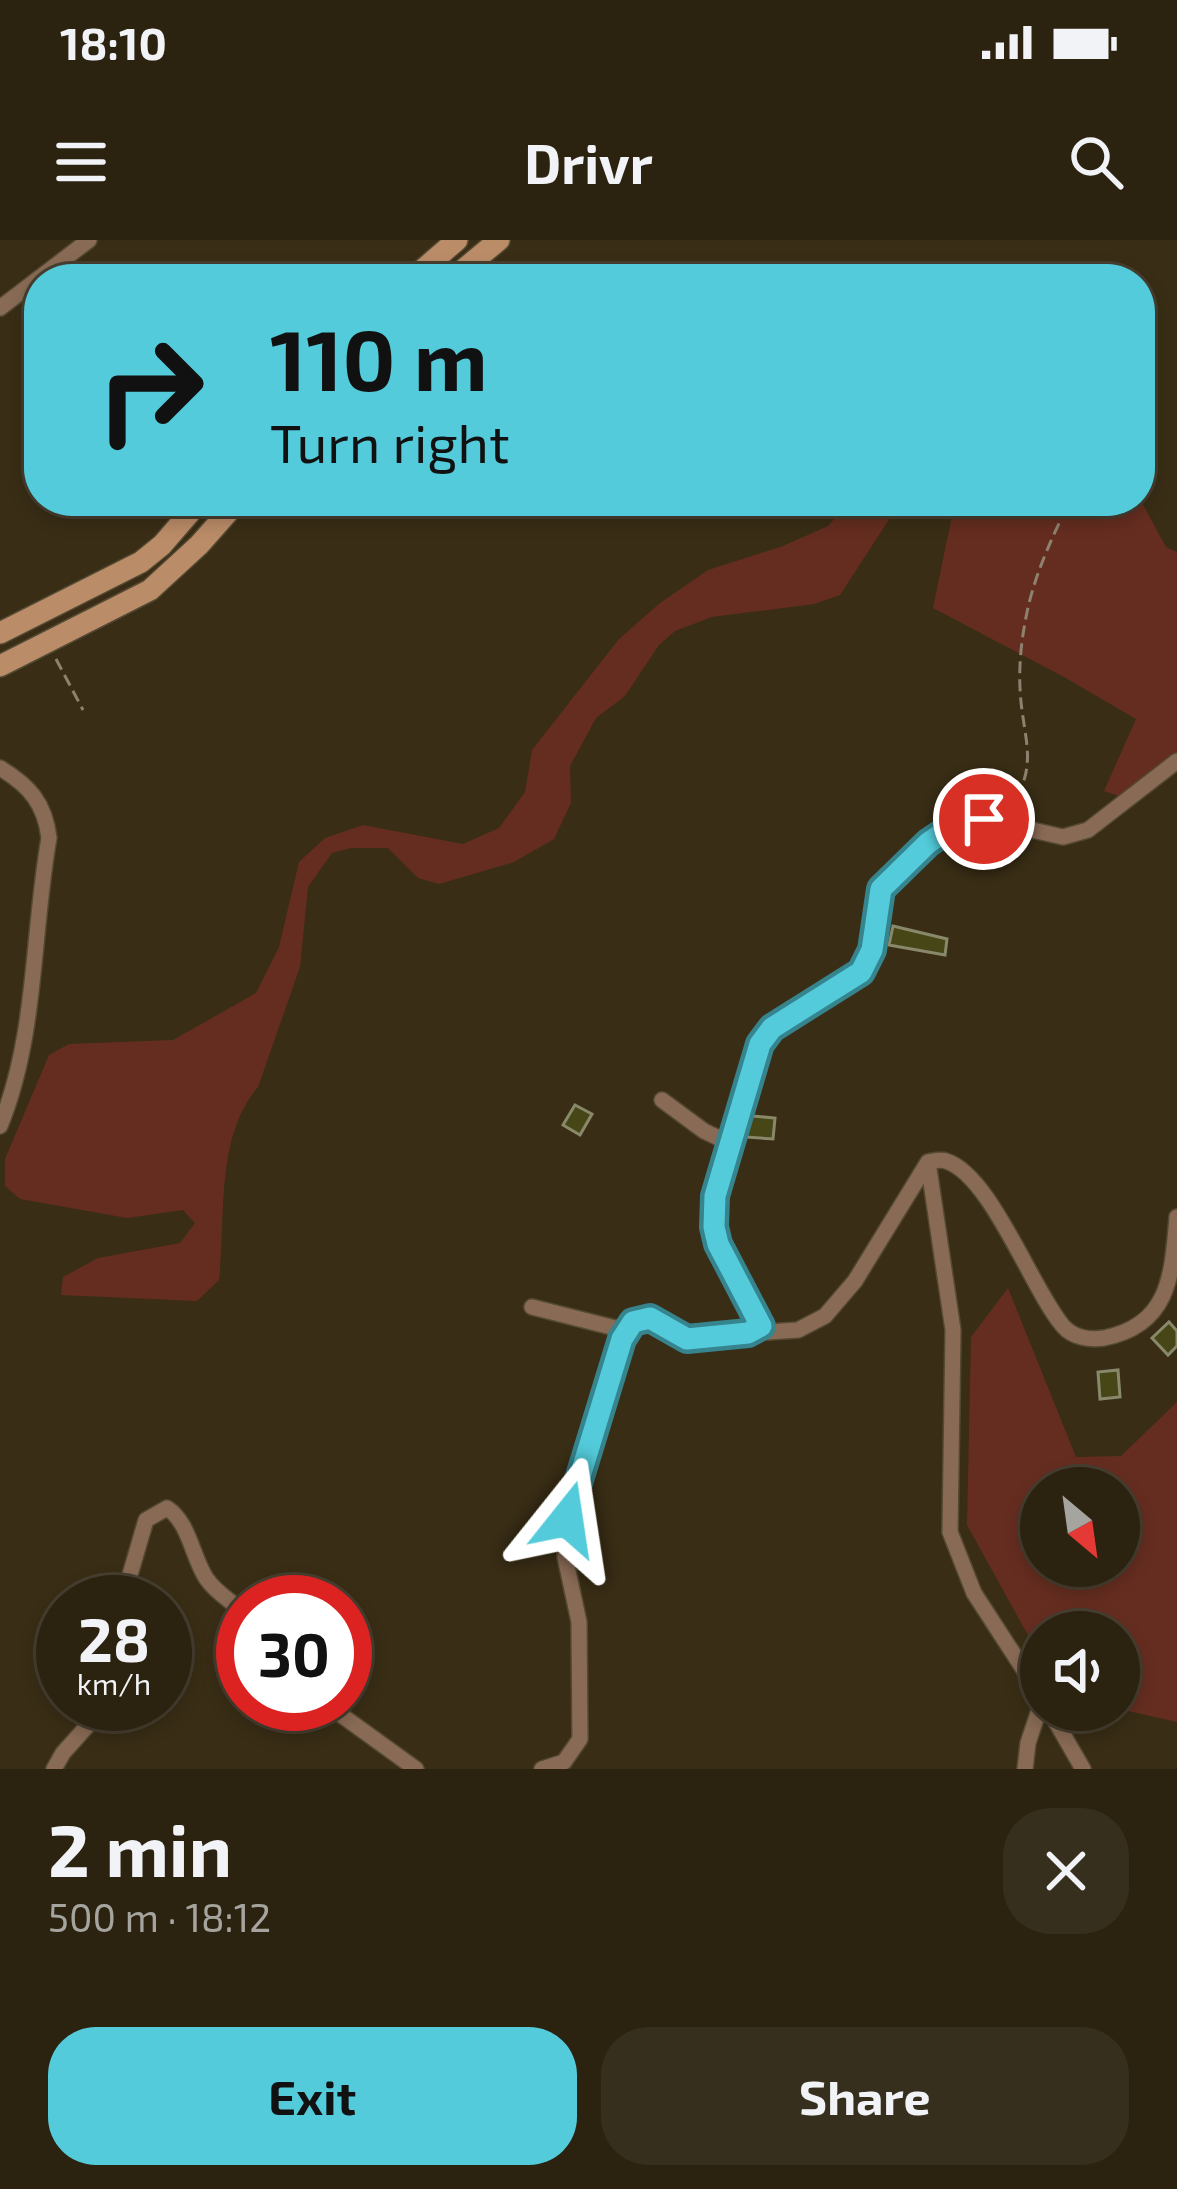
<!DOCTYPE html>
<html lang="en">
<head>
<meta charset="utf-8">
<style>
	body { margin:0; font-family:"Exo 2",sans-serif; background:#372f1e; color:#f1f3f6; height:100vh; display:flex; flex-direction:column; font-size:45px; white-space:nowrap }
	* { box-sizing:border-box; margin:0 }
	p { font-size:39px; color:#a6a49f }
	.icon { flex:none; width:66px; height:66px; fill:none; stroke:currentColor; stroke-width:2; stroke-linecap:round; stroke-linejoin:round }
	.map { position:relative; height:1529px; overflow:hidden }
	.details { display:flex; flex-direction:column; background:#2b2210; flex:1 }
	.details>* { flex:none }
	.top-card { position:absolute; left:24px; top:24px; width:1131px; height:252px; border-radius:48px; box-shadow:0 6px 18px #0003,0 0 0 3px #473f30; background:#53cbda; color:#111; overflow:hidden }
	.needle { width:78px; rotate:151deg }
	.tools { position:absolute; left:1020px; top:1227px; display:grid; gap:24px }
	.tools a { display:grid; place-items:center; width:120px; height:120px; border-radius:50%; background:#2b2210; box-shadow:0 6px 18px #0003,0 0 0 3px #473f30; font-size:60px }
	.speed { position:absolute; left:36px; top:1335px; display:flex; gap:24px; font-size:60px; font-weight:700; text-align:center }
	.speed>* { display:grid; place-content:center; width:156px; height:156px; border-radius:50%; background:#2b2210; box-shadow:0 6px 18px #0003,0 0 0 3px #473f30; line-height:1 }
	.speed small { font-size:30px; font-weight:400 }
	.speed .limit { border:18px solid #d22; background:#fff; color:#111 }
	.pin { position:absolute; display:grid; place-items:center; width:102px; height:102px; color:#fff; margin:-51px; border:6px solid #fff; border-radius:50%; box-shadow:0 3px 12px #0007 }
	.me { position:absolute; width:132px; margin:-66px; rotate:15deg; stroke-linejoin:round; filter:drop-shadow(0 0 9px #0008) }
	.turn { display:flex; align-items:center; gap:42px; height:252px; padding:0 48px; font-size:54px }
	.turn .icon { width:156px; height:156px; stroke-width:2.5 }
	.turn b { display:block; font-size:84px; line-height:102px }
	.round { display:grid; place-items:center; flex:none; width:126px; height:126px; border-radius:48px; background:#372f1e }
	.head { display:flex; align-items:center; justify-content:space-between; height:204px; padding:0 48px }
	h1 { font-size:72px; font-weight:700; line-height:90px }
	.action { display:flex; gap:24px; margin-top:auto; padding:24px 48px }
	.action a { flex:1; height:138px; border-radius:48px; background:#53cbda; color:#111; font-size:48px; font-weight:700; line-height:138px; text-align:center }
	.action a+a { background:#372f1e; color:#f1f3f6 }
	.status { display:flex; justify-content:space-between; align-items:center; height:84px; padding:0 60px; background:#2b2210; direction:ltr }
	.status svg { height:33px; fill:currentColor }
	header { display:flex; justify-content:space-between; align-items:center; height:156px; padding:0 48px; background:#2b2210; font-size:54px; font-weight:700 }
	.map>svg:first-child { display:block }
</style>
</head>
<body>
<div class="status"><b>18:10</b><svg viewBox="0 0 49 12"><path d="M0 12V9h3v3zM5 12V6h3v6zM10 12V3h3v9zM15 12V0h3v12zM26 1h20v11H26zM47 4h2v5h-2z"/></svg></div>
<header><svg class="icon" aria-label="menu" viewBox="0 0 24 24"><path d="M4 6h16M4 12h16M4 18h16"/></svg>Drivr<svg class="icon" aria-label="search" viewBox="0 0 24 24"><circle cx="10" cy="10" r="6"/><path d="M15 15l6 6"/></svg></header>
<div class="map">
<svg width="1177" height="1529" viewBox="0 0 1177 1529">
	<rect width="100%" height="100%" fill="#392d15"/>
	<path fill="#652d20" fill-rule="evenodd" d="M1140,259L1166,307L1177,312V511L1122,557L1104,551L1136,479L1064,437L933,368L952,276L966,263Z
		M850,261H901L840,355L814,364L712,377L675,391L659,405L625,456L596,478L570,526L571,563L554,599L514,622L439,644L418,638L388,608H351L332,613L308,647L300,727L258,847C215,897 226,978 219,1040L197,1061L61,1055L63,1037L98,1018L180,1003L195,983L183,970L127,978L20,959L5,946V919L49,815L69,804L173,800L256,753L279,707L299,622L325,598L363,585L463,604L499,588L525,552L532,510L619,399L660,363L708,330L783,306L828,286Z
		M1008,1048L1076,1217L1121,1216L1177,1162V1482L1119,1469V1392H1041V1419L967,1285L971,1097ZM1041,1248H1119V1326H1041Z"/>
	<path fill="#474617" stroke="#88886b" stroke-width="3" d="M893,686L947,699L945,715L889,705Z
		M575,865L592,874L580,895L563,885Z
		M752,876L775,878L773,899L745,897Z
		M1169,1082L1177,1091V1106L1168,1115L1152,1098Z
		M1118,1130L1120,1157L1100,1159L1098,1132Z"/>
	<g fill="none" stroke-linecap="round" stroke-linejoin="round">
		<defs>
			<path id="minor" d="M475,19L496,39
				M0,68L89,0
				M1177,521L1088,590L1063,597L984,579L959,582L928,603L881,649L872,710L861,732L772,788L761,804L715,956L714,987L718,1005L757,1083L768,1092L798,1090L825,1076L855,1041L928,922C934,921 941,919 946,921C991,935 1032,1050 1063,1086C1073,1098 1090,1100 1104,1098C1170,1085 1172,1035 1177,977
				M0,528C30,546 45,564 49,598C32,693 37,796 0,886
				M662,860L704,891L729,903
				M928,922L953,1090L950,1292L974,1353L1041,1456
				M532,1067L627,1091
				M122,1362L146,1280L167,1268C189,1282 192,1316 206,1338C216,1353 230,1360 243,1372
				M326,1464L416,1529
				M1049,1470L1083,1529
				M54,1529L63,1513L107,1464
				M542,1529L564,1522L580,1499L579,1382L565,1317L567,1279L622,1099L633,1082L650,1078L687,1099L748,1093L761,1086
				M1025,1529L1028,1503L1041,1464"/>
			<path id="secondary" d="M412,39L457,0
				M452,39L499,0
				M0,393L141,322L162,305L200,261
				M0,426L150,350L199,305L238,261"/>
		</defs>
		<use href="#minor" stroke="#544933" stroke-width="18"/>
		<use href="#secondary" stroke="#544933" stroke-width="24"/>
		<path stroke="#8c826f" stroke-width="3" stroke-dasharray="12 6" stroke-linecap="butt" d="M56,419L83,470
			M1007,572C1042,525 1022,499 1020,448C1019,427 1021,403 1025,383C1032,340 1051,299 1070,261"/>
		<use href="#minor" stroke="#896b55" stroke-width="15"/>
		<use href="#secondary" stroke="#bb8c68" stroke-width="21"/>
	</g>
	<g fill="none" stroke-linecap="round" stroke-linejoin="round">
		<defs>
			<path id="route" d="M567,1279L622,1099L633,1082L650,1078L687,1099L748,1093L761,1086L718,1004L714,987L715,956L760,804L772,788L861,732L872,710L881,649L928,603L959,582L984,579"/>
		</defs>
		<use href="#route" stroke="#36848e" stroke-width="30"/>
		<use href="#route" stroke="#53cbda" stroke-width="21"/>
	</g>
</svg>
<div class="tools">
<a><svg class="needle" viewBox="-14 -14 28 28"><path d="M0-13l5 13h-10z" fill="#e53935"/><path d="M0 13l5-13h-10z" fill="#a6a49f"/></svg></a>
<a><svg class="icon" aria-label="sound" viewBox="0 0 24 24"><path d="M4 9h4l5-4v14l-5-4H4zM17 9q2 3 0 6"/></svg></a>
</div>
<div class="speed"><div>28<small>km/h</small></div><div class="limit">30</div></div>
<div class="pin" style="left:984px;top:579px;background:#d93025"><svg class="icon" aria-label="arrive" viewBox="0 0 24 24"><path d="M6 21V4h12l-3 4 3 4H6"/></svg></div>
<svg class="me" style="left:567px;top:1279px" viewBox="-20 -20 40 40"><path d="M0-17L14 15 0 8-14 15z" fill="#53cbda" stroke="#fff" stroke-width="4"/></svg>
<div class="top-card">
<div class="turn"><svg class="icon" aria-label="right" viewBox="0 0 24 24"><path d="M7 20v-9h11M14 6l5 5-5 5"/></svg><div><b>110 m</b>Turn right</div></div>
</div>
</div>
<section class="details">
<div class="head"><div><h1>2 min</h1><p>500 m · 18:12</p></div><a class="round"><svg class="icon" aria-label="close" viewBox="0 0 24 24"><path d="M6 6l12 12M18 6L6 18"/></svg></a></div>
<div class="action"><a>Exit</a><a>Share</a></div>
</section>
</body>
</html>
